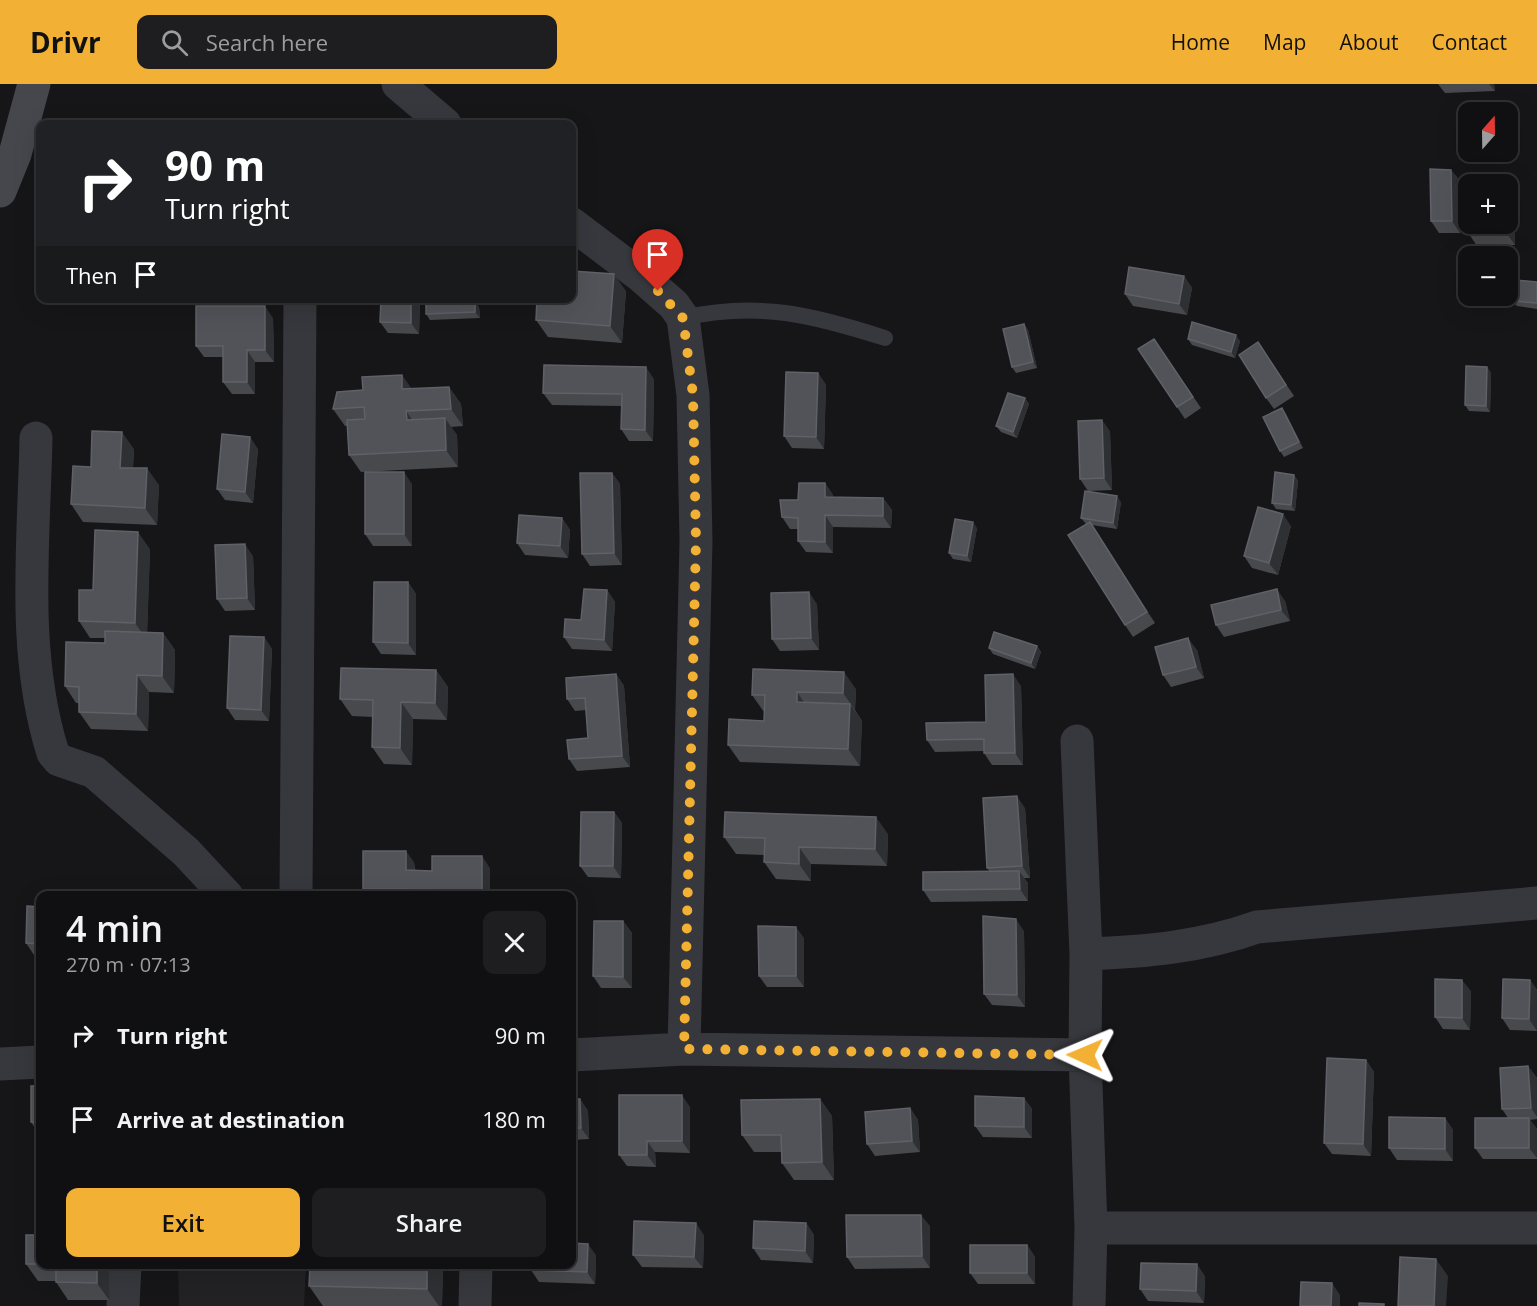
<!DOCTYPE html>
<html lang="en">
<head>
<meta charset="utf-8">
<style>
	body { margin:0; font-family:"Open Sans",sans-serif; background:#1e1e20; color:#f1f3f6; height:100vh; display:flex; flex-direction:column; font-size:22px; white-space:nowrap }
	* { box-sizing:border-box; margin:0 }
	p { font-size:20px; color:#9c9d9f }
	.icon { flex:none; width:33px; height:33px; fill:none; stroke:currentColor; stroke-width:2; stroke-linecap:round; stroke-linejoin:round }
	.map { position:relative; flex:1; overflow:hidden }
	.sheet { position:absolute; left:36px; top:807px; width:540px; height:378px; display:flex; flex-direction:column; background:#101012; border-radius:12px; box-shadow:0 6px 24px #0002,0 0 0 2px #303032 }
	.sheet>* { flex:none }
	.banner { position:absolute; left:36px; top:36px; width:540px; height:183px; border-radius:12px; box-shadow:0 6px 24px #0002,0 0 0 2px #303032; background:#202124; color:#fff; overflow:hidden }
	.needle { width:39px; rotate:20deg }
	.fabs { position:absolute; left:1458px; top:18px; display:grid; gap:12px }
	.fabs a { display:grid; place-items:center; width:60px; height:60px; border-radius:12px; background:#101012; box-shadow:0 6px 24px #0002,0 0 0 2px #303032; font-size:30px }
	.pin { position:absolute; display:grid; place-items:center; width:51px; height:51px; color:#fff; margin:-62px -26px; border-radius:50% 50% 50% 0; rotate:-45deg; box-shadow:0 0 6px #0007 }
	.pin .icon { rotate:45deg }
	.me { position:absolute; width:66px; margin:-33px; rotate:271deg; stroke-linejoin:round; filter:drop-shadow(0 0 4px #0008) }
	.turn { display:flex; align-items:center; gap:21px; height:126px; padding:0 30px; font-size:27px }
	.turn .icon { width:78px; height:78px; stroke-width:2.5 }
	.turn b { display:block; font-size:42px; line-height:51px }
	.then { display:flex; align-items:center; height:57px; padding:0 30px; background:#0003; gap:12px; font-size:22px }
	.round { display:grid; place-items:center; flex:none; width:63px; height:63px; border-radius:12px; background:#1e1e20 }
	.overview { display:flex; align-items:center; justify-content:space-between; height:102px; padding:0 30px }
	h1 { font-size:36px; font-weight:600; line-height:45px }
	.cta { display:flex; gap:12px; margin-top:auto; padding:12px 30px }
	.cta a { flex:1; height:69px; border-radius:12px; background:#f2b134; color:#111; font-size:24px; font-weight:600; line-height:69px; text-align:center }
	.cta a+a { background:#1e1e20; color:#f1f3f6 }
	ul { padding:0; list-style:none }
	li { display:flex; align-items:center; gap:18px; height:84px; padding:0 30px }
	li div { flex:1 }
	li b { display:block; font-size:22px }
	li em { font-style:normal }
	header { display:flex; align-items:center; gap:36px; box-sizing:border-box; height:84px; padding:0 30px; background:#f2b134; color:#111 }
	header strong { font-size:28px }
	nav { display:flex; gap:33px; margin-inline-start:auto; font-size:21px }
	.search { width:420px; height:54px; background:#1e1e20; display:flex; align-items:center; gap:15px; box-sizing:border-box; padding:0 21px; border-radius:12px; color:#9c9d9f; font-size:22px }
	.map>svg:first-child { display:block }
</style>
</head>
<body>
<header>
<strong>Drivr</strong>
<div class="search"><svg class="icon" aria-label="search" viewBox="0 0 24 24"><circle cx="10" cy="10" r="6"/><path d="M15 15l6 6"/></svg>Search here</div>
<nav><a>Home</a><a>Map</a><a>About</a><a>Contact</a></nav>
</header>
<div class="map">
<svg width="1537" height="1222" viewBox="0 0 1537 1222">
	<rect width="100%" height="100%" fill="#161618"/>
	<path fill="#222225" d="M178,1181H306L304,1222H179Z"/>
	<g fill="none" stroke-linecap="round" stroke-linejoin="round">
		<path stroke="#37383d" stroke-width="16" d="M683,234C759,217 813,231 885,254"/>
		<path stroke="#37383d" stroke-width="33" d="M398,0L445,40
			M572,140L641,192L674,221L683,234L693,311L696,457L684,965
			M36,354C34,459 21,568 53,669L59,676L94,688L186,768L227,812
			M1077,657L1086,870L1085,971L1091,1144L1089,1222
			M296,812L300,214
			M1086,870C1145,868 1201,863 1257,843L1537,819
			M572,971L684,965L1085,971
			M0,980L40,978
			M1091,1144H1537
			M123,1222L125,1180
			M475,1222L476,1180"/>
		<path stroke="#45474d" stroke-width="33" d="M0,107L15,70L34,0"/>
	</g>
	<path fill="#47494d" d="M1438,0H1494L1495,7L1445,9Z
		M1451,86L1460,97V149H1439L1431,137Z
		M1514,107L1515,161L1477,162L1469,150Z
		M1184,192L1192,204L1187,231L1133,222L1125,210Z
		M1537,198V225L1517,222L1512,217Z
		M626,207L622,259L548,253L536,236Z
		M420,214L419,250L388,249L380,238Z
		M479,223L480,234L430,236L426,230Z
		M273,234L274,278H255V310H232L223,298V273H204L196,262Z
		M1024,240L1028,246L1037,284L1016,289L1012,283Z
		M1154,255L1201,324L1185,335L1138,265Z
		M1188,255L1240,257L1235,274L1192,261Z
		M1258,258L1294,312L1274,325L1266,314Z
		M1487,283L1491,289L1490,328L1469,327L1465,321Z
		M818,289L826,301L824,365L792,364L784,352Z
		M402,291L411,305L449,303L461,320L463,342L451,343L457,351L458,383L361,388L349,371L347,342H345L333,325L363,306Z
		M654,295L653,357H629L621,345L622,322L552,321L543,309Z
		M1025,314L1029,320L1017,354L1001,348L996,342Z
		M1286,330L1303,364L1284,373L1280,367Z
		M1110,347L1112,406L1088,407L1080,395Z
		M134,365L133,384L159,401L157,441L83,438L71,420L91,383Z
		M258,365L253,419L225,416L217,405Z
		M612,389L620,400L622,481L590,482L582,470Z
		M1294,391L1298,397L1295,427L1276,425L1272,419Z
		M825,399L833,411V413L883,414L892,426L891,444L833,443V469L806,468L798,457V445H790L782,433L798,416Z
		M412,400V462H373L365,450Z
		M1121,418L1117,445L1092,441L1155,539L1133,553L1125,541L1086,440L1081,434Z
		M562,434L570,446L568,474L525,471L517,459Z
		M1291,442L1278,491L1252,484L1244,472Z
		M977,444L971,478L953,475L949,469Z
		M150,465L147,548L163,549L175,566L174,609L149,608L148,647L91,645L79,628V619H76L65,602L105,559V554H90L79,537L93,506Z
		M253,472L255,526L225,527L217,515Z
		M408,498L416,510V571L381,570L373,558Z
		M607,506L615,518L612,567L572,565L564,553L581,536Z
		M1285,517L1290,537L1224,553L1216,541Z
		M817,520L819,566L780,567L772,555Z
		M264,553L272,565L269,637L235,636L227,624Z
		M1037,562L1041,568L1035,585L993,570L989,564Z
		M1197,566L1204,594L1171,603L1163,591Z
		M753,585L856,605L855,626L862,637L860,682L740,678L728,661L764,637V628L752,611Z
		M436,586L448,603L447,636L413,635L412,681L384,680L372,663L373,633L352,632L340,615Z
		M616,590L624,602L630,683L577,687L569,675L588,654L586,626L575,627L567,615Z
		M1021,602L1023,681H992L984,669V667L935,668L927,656L986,638Z
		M1025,724L1030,794H1024L1028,799V817L931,818L923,806L990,788L987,784Z
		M614,728L622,739L621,794L588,793L580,782Z
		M888,750L887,782L811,780V797L776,795L764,778L765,771L736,770L724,753Z
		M414,778L415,786L432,787L490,784V812H367L363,805Z
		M40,823V871H34L26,859Z
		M623,837L632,849V904H601L593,892Z
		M1024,847L1025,923L992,921L984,910Z
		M804,854V903H767L759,892Z
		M1530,896L1537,906V947L1510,946L1502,934Z
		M1471,907L1470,946L1443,945L1435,933Z
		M1366,976L1374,988L1371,1072L1332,1070L1324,1059Z
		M1528,982L1537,994V1035L1530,1036L1537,1045V1075H1483L1475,1064L1508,1034L1502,1025Z
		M40,1002V1050H39L31,1038Z
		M1024,1014L1032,1025V1054L983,1053L975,1042Z
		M572,1015H580L588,1027L589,1055L572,1056Z
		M820,1015L832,1032L834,1096H794L782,1079V1068H754L742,1051Z
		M690,1023V1069L655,1068L656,1083L627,1082L619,1071Z
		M910,1024L918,1036L920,1068L875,1072L867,1060Z
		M1445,1034L1453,1046V1077L1397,1076L1389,1064Z
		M806,1139L814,1151L813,1179L761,1176L753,1164Z
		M930,1142V1184L855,1185L847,1173Z
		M40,1151V1180H109V1216H68L56,1198V1197H38L26,1180Z
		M704,1151L703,1184L642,1183L633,1171Z
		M1027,1161L1035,1173V1200H978L970,1189Z
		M596,1171L595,1200L539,1198L531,1186Z
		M310,1180H443L442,1222H323L309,1202Z
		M1205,1192L1204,1219L1148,1217L1140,1205Z"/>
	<path fill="#2f3033" d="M1489,0H1494L1495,7Z
		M1451,86L1460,97V149L1452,137Z
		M1506,95L1514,107L1515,161L1507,150L1508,100H1506Z
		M614,190L626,207L622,259L610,242Z
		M1184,192L1192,204L1187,231L1179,220Z
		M411,214H420L419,250L411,239Z
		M475,217L479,223L480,234L475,228Z
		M265,222L273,234L274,278L265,266Z
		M1024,240L1028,246L1037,284L1033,278Z
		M1236,251L1240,257L1235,274L1231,268Z
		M247,266L255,278V310L247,298Z
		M646,283L654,295L653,357L645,346Z
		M1487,283L1491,289L1490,328L1486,322Z
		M818,289L826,301L824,365L816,353Z
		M402,291L414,308L402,305Z
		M449,303L461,320L463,342L451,325Z
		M1025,314L1029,320L1017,354L1013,348Z
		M1282,324L1286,330L1303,364L1299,358Z
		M406,327L418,344L407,336Z
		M445,334L457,351L458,383L446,366Z
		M1102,336L1110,347L1112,406L1104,394Z
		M122,348L134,365L132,401L120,384Z
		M250,353L258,365L253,419L245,408Z
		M147,384L159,401L157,441L145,424Z
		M404,388L412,400V462L404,450Z
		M612,389L620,400L622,481L614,469Z
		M1294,391L1298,397L1295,427L1291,421Z
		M825,399L833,411V425L825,413Z
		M1117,412L1121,418L1117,445L1113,439Z
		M883,414L892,426L891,444L883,432Z
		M1283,430L1291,442L1278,491L1269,479Z
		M825,431L833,443V469L825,458Z
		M562,434L570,446L568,474L560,462Z
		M973,438L977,444L971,478L967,472Z
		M1090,438L1098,449L1155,539L1147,528Z
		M138,448L150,465L147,556L135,539Z
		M245,460L253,472L255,526L247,514Z
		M408,498L416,510V571L408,559Z
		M1277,505L1285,517L1290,537L1281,526Z
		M607,506L615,518L612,567L604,556Z
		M809,508L817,520L819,566L811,554Z
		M163,549L175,566L174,609L162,592Z
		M264,553L272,565L269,637L261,626Z
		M1188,554L1197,566L1204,594L1196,583Z
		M1037,562L1041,568L1035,585L1031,579Z
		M436,586L448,603L447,636L435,619Z
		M844,588L856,605L855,626L843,609Z
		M616,590L624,602L630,683L622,672Z
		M1013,590L1021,602L1023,681L1015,669Z
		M137,591L149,608L148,647L136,630Z
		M797,608L809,625L797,618Z
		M401,618L413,635L412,681L400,664Z
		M850,620L862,637L860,682L848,665Z
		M1017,712L1025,724L1030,794L1022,782Z
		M614,728L622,739L621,794L613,782Z
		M876,733L888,750L887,782L875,765Z
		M799,763L811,780V797L799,780Z
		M406,767L414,778L415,798L406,786Z
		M482,772L490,784V812H486L482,806Z
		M1019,787L1028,799V817L1020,805Z
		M1016,835L1024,847L1025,923L1017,911Z
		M623,837L632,849V904L623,893Z
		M796,843L804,854V903L796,892Z
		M1462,896L1471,907L1470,946L1462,934Z
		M1530,896L1537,906V947L1529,935Z
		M1366,976L1374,988L1371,1072L1363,1060Z
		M1528,982L1537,994V1033L1531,1024Z
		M682,1011L690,1023V1069L682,1057Z
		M1024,1014L1032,1025V1054L1024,1043Z
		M580,1015L588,1027L589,1055L581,1044Z
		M820,1015L832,1032L834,1096L822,1078Z
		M910,1024L918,1036L920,1068L912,1057Z
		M1445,1034L1453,1046V1077L1445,1065Z
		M1529,1034L1537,1045V1074L1529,1064Z
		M647,1057L655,1068L656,1083L647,1071Z
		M921,1131L930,1142V1184L922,1172Z
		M696,1139L704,1151L703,1184L694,1173Z
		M806,1139L814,1151L813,1179L805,1167Z
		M588,1160L596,1171L595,1200L587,1188Z
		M1027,1161L1035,1173V1200L1027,1189Z
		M1436,1175L1448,1192L1446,1222H1434Z
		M97,1180H109V1216L97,1199Z
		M427,1180H443L442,1222H439L427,1205Z
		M1197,1180L1205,1192L1204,1219L1196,1207Z
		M1332,1199L1340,1211V1222H1331Z"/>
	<path fill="#525359" stroke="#5f6168" stroke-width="1.5" d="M1430,85L1451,86L1452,137H1431Z
		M1506,95V100H1468V131V96Z
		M1469,140H1507V150H1469Z
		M1129,183L1184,192L1179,220L1125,210Z
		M572,187L614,190L610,242L536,236L537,214H572Z
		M1515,196L1537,198V219L1512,217Z
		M381,214H411V239L380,238Z
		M475,217V228L426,230V219Z
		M196,222H265V266H247V298H223V262H196Z
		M1192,238L1236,251L1231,268L1188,255Z
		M1024,240L1033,278L1012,283L1003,245Z
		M1154,255L1193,313L1177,323L1138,265Z
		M1258,258L1286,301L1266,314L1239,271Z
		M544,281L646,283L645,346L621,345L622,310L543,309Z
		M1466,282L1487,283L1486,322L1465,321Z
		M786,288L818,289L816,353L784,352Z
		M402,291V305L449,303L451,325L406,327L407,336L445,334L446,366L349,371L347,336L365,335L364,323L333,325L337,308L363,306L362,293Z
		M1008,309L1025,314L1013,348L996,342Z
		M1282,324L1299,358L1280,367L1263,333Z
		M1102,336L1104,394L1080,395L1078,337Z
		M92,347L122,348L120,384H147L145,424L71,420L73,382L91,383Z
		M222,350L250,353L245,408L217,405Z
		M365,388H404V450H365Z
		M1275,388L1294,391L1291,421L1272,419Z
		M580,389H612L614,469L582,470Z
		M799,399H825V413L883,414V432L825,431V458L798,457V434L782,433L780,416H798Z
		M1085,407L1117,412L1113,439L1081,434Z
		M1258,423L1283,430L1269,479L1244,472Z
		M519,431L562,434L560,462L517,459Z
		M955,435L973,438L967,472L949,469Z
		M1090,438L1147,528L1125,541L1068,451Z
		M95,446L138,448L135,539L79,537V506H93Z
		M245,460L247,514L217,515L215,461Z
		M374,498H408V559L373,558Z
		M584,505L607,506L604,556L564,553L565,535L581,536Z
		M1277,505L1281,526L1216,541L1211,521Z
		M809,508L811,554L772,555L771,509Z
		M105,547L163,549L162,592L137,591L136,630L79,628V603L65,602L66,558L105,559Z
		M994,548L1037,562L1031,579L989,564Z
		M230,552L264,553L261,626L227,624Z
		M1188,554L1196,583L1163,591L1155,563Z
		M341,584L436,586L435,619L401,618L400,664L372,663L373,616L340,615Z
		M753,585L844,588L843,609L797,608V618L850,620L848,665L728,661L729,635L764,637L765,611H752Z
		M616,590L622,672L569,675L567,656L588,654L585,614L567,615L566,594Z
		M1013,590L1015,669H984V655L927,656L926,639L986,638L985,591Z
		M1017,712L1022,782L987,784L983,714Z
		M581,728H614L613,782H580Z
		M725,728L876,733L875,765L799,763V780L764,778L765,754L724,753Z
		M363,767H406V786L432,787V772H482V806L363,805Z
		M1019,787L1020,805L923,806V788Z
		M27,822L40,823V860L26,859Z
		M983,832L1016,835L1017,911L984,910Z
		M594,837H623V893L593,892Z
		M758,842L796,843V892H759Z
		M1435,895L1462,896V934L1435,933Z
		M1503,895L1530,896L1529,935L1502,934Z
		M1327,974L1366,976L1363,1060L1324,1059Z
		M1528,982L1531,1024L1502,1025L1500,984Z
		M31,1002H40V1038H31Z
		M619,1011H682V1057H647V1071H619Z
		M975,1012L1024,1014V1043L975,1042Z
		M572,1015H580L581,1044H572Z
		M820,1015L822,1078L782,1079L781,1051H742L741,1016Z
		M910,1024L912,1057L867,1060L865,1028Z
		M1389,1033L1445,1034V1065L1389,1064Z
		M1475,1034H1529V1064H1475Z
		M846,1131H921L922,1172L847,1173Z
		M634,1137L696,1139L694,1173L633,1171Z
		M754,1137L806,1139L805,1167L753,1164Z
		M26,1151H40V1180H26Z
		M572,1159L588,1160L587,1188L531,1186V1180H572Z
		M970,1161H1027V1189H970Z
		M1400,1173L1436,1175L1434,1222H1398Z
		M1141,1179L1197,1180L1196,1207L1140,1205Z
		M56,1180H97V1199L56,1198Z
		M310,1180H427V1205L309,1202Z
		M1301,1198L1332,1199L1331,1222H1300Z
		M1359,1219L1384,1220V1222H1359Z"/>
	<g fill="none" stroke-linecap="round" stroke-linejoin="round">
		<path stroke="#f2b134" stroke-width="10" stroke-dasharray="0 18" d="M658,207L683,234L693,311L696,457L684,965L1085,971"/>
	</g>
</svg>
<div class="fabs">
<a><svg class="needle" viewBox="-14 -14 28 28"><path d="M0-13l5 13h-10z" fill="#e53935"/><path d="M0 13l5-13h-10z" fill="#9c9d9f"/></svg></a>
<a>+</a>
<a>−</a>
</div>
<div class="pin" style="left:658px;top:207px;background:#d93025"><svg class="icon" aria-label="arrive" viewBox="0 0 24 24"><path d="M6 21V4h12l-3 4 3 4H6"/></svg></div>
<svg class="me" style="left:1085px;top:971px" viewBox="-20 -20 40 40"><path d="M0-17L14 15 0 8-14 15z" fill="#f2b134" stroke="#fff" stroke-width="4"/></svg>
<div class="banner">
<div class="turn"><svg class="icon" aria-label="right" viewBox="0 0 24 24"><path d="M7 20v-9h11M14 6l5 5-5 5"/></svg><div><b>90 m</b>Turn right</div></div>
<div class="then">Then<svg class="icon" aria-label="arrive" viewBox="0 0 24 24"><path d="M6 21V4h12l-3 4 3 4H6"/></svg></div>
</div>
<section class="sheet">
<div class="overview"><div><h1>4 min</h1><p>270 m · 07:13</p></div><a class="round"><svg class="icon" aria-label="close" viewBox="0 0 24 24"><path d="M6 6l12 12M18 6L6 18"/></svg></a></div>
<ul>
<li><svg class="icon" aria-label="right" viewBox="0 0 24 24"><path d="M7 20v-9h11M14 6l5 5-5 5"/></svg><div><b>Turn right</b></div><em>90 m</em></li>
<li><svg class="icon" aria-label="arrive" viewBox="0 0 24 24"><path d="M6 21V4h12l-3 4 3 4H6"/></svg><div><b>Arrive at destination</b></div><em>180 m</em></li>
</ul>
<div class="cta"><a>Exit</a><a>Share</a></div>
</section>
</div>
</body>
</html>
